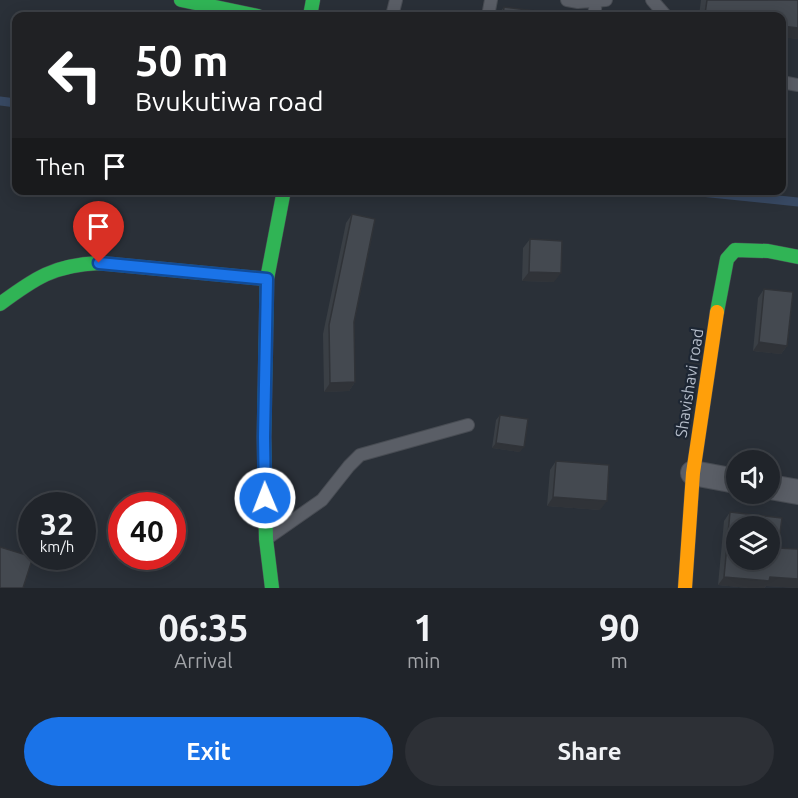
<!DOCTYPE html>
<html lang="en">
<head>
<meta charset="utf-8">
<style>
	body { margin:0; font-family:Ubuntu,sans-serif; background:#2d3036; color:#f1f3f6; height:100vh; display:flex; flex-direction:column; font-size:22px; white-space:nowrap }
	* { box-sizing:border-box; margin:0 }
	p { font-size:20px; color:#a2a4a8 }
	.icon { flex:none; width:33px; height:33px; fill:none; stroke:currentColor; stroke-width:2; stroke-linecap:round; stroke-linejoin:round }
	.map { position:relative; height:588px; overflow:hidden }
	.panel { display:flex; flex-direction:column; background:#20242a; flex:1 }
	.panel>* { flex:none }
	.guide { position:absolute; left:12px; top:12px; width:774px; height:183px; border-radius:12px; box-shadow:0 3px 15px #0003,0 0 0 2px #3d4147; background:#202124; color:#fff; overflow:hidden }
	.buttons { position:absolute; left:726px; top:450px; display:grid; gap:12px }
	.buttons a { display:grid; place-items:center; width:54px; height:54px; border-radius:50%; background:#20242a; box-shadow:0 3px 15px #0003,0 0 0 2px #3d4147; font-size:30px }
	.speed { position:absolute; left:18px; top:492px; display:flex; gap:12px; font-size:30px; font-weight:700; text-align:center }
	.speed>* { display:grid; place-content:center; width:78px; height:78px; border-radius:50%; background:#20242a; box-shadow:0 3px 15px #0003,0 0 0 2px #3d4147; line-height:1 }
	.speed small { font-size:15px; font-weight:400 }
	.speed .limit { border:9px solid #d22; background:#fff; color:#111 }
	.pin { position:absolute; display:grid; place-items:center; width:51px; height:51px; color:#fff; margin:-62px -26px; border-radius:50% 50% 50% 0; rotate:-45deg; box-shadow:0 0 6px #0007 }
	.pin .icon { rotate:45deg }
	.me { position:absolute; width:66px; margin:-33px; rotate:359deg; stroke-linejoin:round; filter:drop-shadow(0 0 4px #0008) }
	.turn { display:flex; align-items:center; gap:21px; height:126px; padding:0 24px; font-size:27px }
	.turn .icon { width:78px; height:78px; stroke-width:2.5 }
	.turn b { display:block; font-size:42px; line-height:51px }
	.then { display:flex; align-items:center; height:57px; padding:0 24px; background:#0003; gap:12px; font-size:22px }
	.eta { display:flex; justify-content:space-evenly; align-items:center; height:102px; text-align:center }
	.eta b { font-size:36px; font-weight:700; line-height:42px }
	.primary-button { display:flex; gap:12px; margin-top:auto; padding:12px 24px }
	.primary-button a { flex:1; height:69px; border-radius:36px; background:#1a73e8; color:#fff; font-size:24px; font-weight:700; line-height:69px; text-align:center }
	.primary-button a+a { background:#2d3036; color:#f1f3f6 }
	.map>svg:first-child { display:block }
</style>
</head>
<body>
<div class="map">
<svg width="798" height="588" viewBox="0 0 798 588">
	<rect width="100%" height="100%" fill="#2a3038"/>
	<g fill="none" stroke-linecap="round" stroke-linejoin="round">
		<path stroke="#384963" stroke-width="9" d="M0,101L16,103
			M681,190L798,202"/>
		<defs>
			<path id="lane" d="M567,0L578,2L606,0
				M652,0L666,16
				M392,16L396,0
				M488,16L491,0
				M594,16L596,2
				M782,82L798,85
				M269,537L322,500L349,466L360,455L468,425"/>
			<path id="street" d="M693,473L736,481
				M770,487L798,492"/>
			<path id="fast" d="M181,0L258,16
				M310,16L313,0
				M0,304C35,278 54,265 99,263L267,279
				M717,312L727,259L735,250L768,251L798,257
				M272,588L266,539L264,437L267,279L284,190"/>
			<path id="slow" d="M685,588L693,473L717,312"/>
		</defs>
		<use href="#lane" stroke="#484c53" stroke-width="14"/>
		<use href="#street" stroke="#484c53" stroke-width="26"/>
		<use href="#fast" stroke="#484c53" stroke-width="15"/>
		<use href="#slow" stroke="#484c53" stroke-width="15"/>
		<use href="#lane" stroke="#5a5e66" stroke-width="12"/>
		<use href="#street" stroke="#5a5e66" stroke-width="24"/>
		<use href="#fast" stroke="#30b455" stroke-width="14"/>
		<use href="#slow" stroke="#ff9f0a" stroke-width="14"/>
	</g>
	<path fill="#3a3f45" d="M701,0H798V39L782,37V16H699Z
		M504,7L558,16H497Z
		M352,214L355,382L349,391L324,392L323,334L346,223Z
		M530,239L554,282L522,281L523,248Z
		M764,289L787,346L781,354L753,351L758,298Z
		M500,415L520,452L492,448L496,420Z
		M556,461L600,510L547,506L550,470Z
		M730,512L778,548L798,549V588L766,586L764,588H749L718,585L724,521Z"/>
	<path fill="#303338" d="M705,14L727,16H703Z
		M782,26L798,28V39L782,37Z
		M529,272L561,273L554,282L522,281Z
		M759,342L787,346L781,354L753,351Z
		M355,382L349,391L324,392L330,383Z
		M496,443L524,447L520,452L492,448Z
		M553,497L607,501L600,510L547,506Z
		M724,577H770L798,579V588L766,586L764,588H749L718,585Z"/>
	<path fill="#444950" stroke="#303338" stroke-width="1.5" fill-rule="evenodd" d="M707,0H798V28L782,26V16H727L705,14Z
		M504,7L558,14V16H503Z
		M352,214L375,219L354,322L355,382L330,383L329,325Z
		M530,239L562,241L561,273L529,272Z
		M764,289L793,292L787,346L759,342Z
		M500,415L528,419L524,447L496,443Z
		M556,461L609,465L607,501L553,497Z
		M730,512L782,518L778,548L798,549V579L770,577L769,581L724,577ZM736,526H770V560H736Z
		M0,547L33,557L23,588H0Z"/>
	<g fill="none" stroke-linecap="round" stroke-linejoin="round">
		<defs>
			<path id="route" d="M99,263L267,279L264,437L265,498"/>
		</defs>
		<use href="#route" stroke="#114b97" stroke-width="15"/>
		<use href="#route" stroke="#1a73e8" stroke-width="10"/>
	</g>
	<g text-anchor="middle" stroke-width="4.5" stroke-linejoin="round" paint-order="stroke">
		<g font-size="16" fill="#b4bcc9" stroke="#1d2633">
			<text transform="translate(689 383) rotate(-81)" y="6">Shavishavi road</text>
		</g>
	</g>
</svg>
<div class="buttons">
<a><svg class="icon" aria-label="sound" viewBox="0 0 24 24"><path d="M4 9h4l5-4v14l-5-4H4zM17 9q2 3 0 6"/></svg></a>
<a><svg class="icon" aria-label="layers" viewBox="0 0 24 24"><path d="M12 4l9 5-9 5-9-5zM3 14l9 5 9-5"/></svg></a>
</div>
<div class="speed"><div>32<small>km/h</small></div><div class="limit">40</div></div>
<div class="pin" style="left:99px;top:263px;background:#d93025"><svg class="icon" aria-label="arrive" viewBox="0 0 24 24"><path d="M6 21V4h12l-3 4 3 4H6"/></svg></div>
<svg class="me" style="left:265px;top:498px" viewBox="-20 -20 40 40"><circle r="17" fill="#1a73e8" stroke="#fff" stroke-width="3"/><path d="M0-11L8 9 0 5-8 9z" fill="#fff"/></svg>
<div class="guide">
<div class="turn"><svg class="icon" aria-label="left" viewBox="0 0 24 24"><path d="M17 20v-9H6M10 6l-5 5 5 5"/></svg><div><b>50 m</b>Bvukutiwa road</div></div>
<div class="then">Then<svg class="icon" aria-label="arrive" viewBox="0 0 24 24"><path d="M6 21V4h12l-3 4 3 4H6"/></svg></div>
</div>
</div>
<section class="panel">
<div class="eta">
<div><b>06:35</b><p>Arrival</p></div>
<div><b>1</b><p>min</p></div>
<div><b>90</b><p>m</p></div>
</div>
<div class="primary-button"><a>Exit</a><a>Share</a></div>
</section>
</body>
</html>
